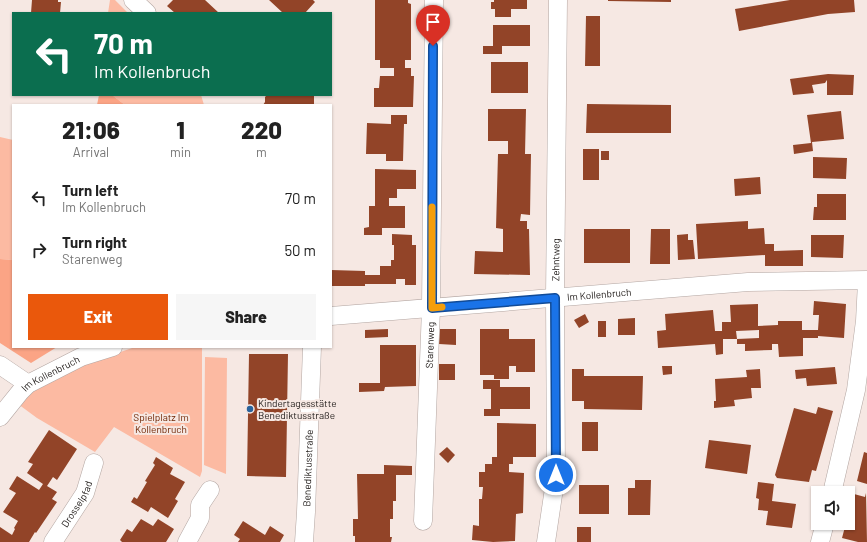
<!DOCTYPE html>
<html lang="en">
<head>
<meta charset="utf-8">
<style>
	body { margin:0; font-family:Barlow,sans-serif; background:#f6f6f6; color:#222; height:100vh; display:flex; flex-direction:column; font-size:15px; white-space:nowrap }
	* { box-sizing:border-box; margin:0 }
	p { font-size:13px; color:#767676 }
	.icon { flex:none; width:22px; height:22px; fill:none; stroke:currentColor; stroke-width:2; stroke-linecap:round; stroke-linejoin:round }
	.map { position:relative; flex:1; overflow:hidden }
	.drawer { position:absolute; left:12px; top:104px; width:320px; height:244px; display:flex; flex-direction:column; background:#fff; border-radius:0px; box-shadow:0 1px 3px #0004 }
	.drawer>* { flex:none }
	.hud { position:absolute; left:12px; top:12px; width:320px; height:84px; border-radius:0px; box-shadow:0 1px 3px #0004; background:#0b6e4f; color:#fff; overflow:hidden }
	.fabs { position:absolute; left:811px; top:486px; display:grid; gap:8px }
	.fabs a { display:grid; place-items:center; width:44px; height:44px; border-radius:0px; background:#fff; box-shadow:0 1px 3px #0004; font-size:20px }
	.pin { position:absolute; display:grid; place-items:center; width:34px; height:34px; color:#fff; margin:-41px -17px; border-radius:50% 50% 50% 0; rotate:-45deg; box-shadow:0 0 4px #0007 }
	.pin .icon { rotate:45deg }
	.me { position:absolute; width:44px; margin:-22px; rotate:0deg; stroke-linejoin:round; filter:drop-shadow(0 0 3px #0008) }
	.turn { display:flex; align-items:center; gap:14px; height:84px; padding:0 16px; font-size:18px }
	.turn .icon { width:52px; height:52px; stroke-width:2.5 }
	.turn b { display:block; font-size:28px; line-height:34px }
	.eta { display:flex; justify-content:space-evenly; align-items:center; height:68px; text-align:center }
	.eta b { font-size:24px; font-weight:800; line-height:28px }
	.button { display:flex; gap:8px; margin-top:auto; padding:8px 16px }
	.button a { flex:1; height:46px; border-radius:0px; background:#ea580c; color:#fff; font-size:16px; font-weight:800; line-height:46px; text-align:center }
	.button a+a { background:#f6f6f6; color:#222 }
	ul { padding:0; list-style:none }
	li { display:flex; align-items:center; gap:12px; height:52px; padding:0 16px }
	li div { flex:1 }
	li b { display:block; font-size:15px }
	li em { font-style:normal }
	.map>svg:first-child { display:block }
</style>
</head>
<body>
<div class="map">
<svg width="867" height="542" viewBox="0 0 867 542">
	<rect width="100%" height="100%" fill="#f6e8e3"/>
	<path fill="#fcbaa2" d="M110,0H115L128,13H108Z
		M112,95H201L204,105H125Z
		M0,137L13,140V260L0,259Z
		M135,347H202V471L200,477L114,427L95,452L37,418L18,404L34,390L86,364Z
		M205,357L227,358L226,474L204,465Z"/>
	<path fill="#fba485" d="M99,95H112L125,105H97Z
		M0,259L13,260V347H57L31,363L0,343Z"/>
	<path fill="#924428" d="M32,0H58V2H61L60,13H31Z
		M173,0H205L219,13H175L167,6Z
		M269,0H313L315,2L305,13H283Z
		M375,0H408V3L411,4V60H405V68H411V76H414L413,107H374V88H379L380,76H394V68H380V60H375Z
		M494,0H527V9H511V17H495V9H491V2H494Z
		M608,0H671V2L608,1Z
		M790,0H854L855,12L828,14L739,31L735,9Z
		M586,16H600V66H585Z
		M493,25H530V46H502V54H483V46H493Z
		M491,62H528V93H491Z
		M828,74L854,75L853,95H827V80L825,83L812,85L814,93L793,95L790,79Z
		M267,95H314V105H263L265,102V97Z
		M587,104L671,105V133H586Z
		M488,109H526L525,154H531L530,215L521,214L520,221H527V229H529L530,275L474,274L475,251L503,252V229L496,228L498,154H508V141H488Z
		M841,111L844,139L812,142L813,151L794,154L793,145L811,143L807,115Z
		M391,115H407V124H404L403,161H386V154H366L367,123L391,124Z
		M583,149H599V180H583Z
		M601,151H609V160H601Z
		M813,157L847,158L846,179L813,178Z
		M375,169L416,170V189H397V198H389V206H405V228H382V235H364V228L369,227V206H375Z
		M760,177L761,194L735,196L734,179Z
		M817,194H846V220H813L814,207H817Z
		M748,221V229L764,228L765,244H774V251L803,250V266H765V255L698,259L696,224Z
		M584,229H630V263H584Z
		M651,229H670V264H650Z
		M392,234L412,235V245H416V285H405V279H396V284H365V286H331V270L365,271V275H380V266H391V260H394V245H392Z
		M688,234V240H693L695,259L678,260L677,235Z
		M811,235H844L843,258L811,257Z
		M814,301L846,304L844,338L818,336V338H803V356L779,357L778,344H772V350L745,351V344H737V339L759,338V330L736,331L737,339H723V354L716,355L715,344L658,348L657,331L666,330L665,314L713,310L715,331H722V322H731L730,305L758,304V326L778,325V321H802V330H818L819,315H813Z
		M585,314L589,322L579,328L574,320Z
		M635,318V335H618V319Z
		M598,321H606V337H598Z
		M388,329V337L365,338V330Z
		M440,329H456V345L439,344Z
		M480,329H509V339H535V372H516V366H509V379H494V375H480Z
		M380,345H416V386L385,387L384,391L359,392V383H380Z
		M249,354H288L286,477L247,476Z
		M439,364H455V380H439Z
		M662,366H672V374L663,375Z
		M835,367L837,384L807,386L806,378L796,379L795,370Z
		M572,369H584V376H643L642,410L584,409V401H572Z
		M760,369L761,388H751L752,398L734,400L735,406L714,408V401H716L715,379L747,377L746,370Z
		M483,380H500V387H530V409H500V416H484V409H491V389H483Z
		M818,407L833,411L816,471L812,470L809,482L777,478L775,475L794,408L816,414Z
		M582,422H598V451H582Z
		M497,423L536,424V457H513V464H509V472L524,473L523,513L516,514L515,541L493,542L472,540L473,525L479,526V499H482L483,487H479V472H485V464H492V457H497Z
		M49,430L77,449L57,480L53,477L47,486L57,492L52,499L57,502L36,533L35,532L29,542H0V527L12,535L15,529L14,528L18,521L3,512L16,493L9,489L17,476L39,490L43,484L27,473L33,464L28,462Z
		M709,440L751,445L747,474L705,468Z
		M447,447L455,455L448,463L439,454Z
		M864,452L867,453V484L857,481Z
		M156,457L173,468L170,474L185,482L175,499L178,501L168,518L151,507L148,512L131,502L134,497L137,499L147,482L145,481L155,465L153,463Z
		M384,465L412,466V475H396V501H393V519H390V537H392L391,542H355V536H353V519H358L357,474H384Z
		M635,480H651L650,515H628V488H635Z
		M758,482L774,484L772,501L796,504L792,528L766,525L768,511L758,510L759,499L756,498Z
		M579,485H609V514H579Z
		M866,493L867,542H858L842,538L846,523H848V516L854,494L865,497Z
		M141,519L153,526L158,519L174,529L166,542H122L120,540L127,529L132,532Z
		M243,521L265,535L270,526L284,535L280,542H238L240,539L234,535Z
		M577,527H591V542H577Z"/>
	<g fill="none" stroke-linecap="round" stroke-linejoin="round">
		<defs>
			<g id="minor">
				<path d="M133,0L147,13"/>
				<path id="s1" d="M331,316L748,282L867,280"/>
				<path d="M0,365L28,384"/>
				<path id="s2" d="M0,417L20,392L28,384L81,357L113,347"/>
				<path d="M832,493L856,390L865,321L867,282"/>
				<path id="s3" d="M423,521L431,308L434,0"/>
				<path id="s4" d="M53,542L85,493L94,463"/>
				<path d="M187,542L200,518V505L210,490"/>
				<path id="s5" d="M304,542L306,512L312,347"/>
				<path id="s6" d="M546,542L556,475L555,298L558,0"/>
				<path d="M820,542L825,523"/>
			</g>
		</defs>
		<use href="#minor" stroke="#b3a6a2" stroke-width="19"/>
		<use href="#minor" stroke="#fff" stroke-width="18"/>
	</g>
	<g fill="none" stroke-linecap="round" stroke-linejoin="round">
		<defs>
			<path id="route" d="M433,46L432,308L555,298L556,475"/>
		</defs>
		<use href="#route" stroke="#114b97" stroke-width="10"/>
		<use href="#route" stroke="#1a73e8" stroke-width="7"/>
		<path stroke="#f59e0b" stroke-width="7" d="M432,207V308L442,307"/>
	</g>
	<circle fill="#2a649c" stroke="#f6e8e3" stroke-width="1.5" cx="250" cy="409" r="4"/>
	<g text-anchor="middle" stroke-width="4" stroke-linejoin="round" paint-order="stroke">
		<g font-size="10" fill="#25201e" stroke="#f6e8e3">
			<text dy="4" stroke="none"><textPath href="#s6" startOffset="283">Zehntweg</textPath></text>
			<text dy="4" stroke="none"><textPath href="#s1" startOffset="269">Im Kollenbruch</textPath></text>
			<text dy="4" stroke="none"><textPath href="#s3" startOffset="176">Starenweg</textPath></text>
			<text dy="4" stroke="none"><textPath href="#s2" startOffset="68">Im Kollenbruch</textPath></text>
			<text dy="4" stroke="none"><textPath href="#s5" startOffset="74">Benediktusstraße</textPath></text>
			<text dy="4" stroke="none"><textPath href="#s4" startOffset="45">Drosselpfad</textPath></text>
		</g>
		<g font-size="10" fill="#25201e" stroke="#f6e8e3" text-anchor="start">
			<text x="258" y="407">Kindertagesstätte<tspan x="258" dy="12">Benediktusstraße</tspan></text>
		</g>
		<g font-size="10" fill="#6e2301" stroke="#f6e8e3">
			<text x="161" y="421">Spielplatz Im<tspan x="161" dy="12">Kollenbruch</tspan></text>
		</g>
	</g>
</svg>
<div class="fabs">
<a><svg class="icon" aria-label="sound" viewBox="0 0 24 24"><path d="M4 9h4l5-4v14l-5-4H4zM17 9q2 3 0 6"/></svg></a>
</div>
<div class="pin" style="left:433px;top:46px;background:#d93025"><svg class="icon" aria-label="arrive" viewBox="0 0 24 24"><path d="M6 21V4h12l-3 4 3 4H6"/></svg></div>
<svg class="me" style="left:556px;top:475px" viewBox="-20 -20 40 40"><circle r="17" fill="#1a73e8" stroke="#fff" stroke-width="3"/><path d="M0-11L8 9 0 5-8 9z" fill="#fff"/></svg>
<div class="hud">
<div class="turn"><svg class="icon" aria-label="left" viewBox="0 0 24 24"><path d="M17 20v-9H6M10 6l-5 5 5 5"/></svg><div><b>70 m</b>Im Kollenbruch</div></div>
</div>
<section class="drawer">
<div class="eta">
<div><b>21:06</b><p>Arrival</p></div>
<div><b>1</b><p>min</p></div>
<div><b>220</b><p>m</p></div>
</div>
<ul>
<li><svg class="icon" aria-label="left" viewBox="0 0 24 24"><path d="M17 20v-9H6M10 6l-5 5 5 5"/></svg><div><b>Turn left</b><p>Im Kollenbruch</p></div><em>70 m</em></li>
<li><svg class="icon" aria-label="right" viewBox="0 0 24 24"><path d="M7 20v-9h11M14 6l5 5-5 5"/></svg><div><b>Turn right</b><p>Starenweg</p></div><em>50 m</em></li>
</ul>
<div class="button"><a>Exit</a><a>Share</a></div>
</section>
</div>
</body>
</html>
